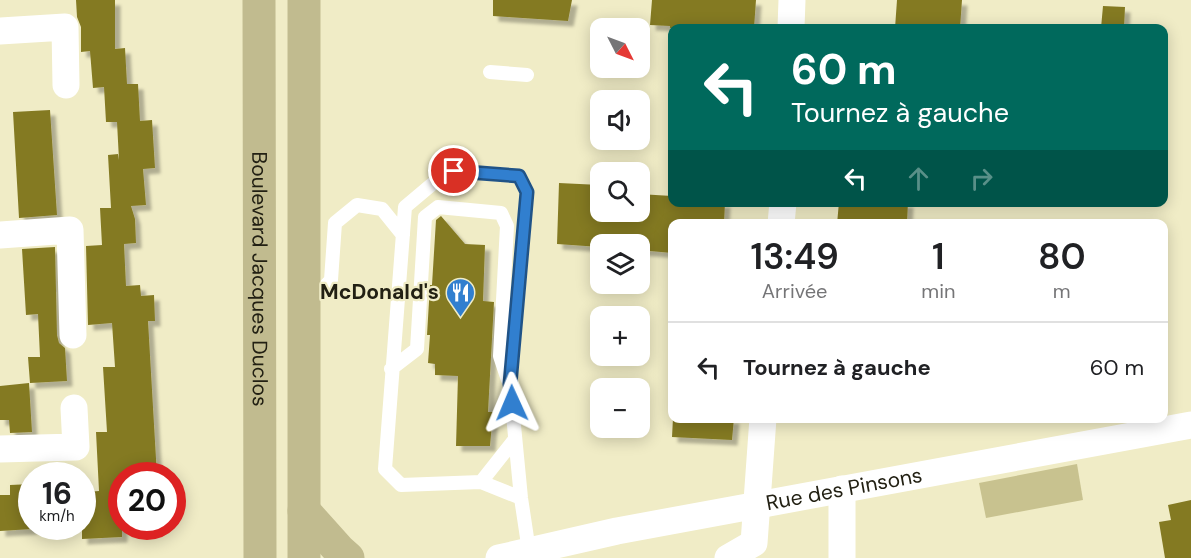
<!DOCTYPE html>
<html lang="fr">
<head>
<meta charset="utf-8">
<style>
	body { margin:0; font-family:"DM Sans",sans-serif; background:#f2f2f2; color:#202124; height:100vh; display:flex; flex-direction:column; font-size:22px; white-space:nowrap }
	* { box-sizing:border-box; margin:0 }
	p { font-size:20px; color:#757577 }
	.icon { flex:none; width:33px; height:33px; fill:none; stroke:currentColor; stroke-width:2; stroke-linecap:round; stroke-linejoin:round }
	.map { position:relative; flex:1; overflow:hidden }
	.details { position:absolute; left:668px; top:219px; width:500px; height:204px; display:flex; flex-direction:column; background:#fff; border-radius:12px; box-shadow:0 3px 15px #0003 }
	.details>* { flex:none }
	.hud { position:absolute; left:668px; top:24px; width:500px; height:183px; border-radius:12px; box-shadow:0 3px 15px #0003; background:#00695c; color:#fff; overflow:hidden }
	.needle { width:39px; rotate:132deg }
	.buttons { position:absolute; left:590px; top:18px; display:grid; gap:12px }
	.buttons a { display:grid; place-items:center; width:60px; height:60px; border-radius:12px; background:#fff; box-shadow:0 3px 15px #0003; font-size:30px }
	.speed { position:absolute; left:18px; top:462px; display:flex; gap:12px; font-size:30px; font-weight:700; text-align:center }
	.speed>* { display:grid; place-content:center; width:78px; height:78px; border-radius:50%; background:#fff; box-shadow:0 3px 15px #0003; line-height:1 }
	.speed small { font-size:15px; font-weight:400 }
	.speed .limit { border:9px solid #d22; background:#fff; color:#111 }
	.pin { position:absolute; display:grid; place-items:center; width:51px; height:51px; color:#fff; margin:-26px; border:3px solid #fff; border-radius:50%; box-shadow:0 2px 6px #0007 }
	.me { position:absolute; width:66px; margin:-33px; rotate:359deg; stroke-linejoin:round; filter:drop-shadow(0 0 4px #0008) }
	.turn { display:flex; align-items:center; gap:21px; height:126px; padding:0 24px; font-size:27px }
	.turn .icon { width:78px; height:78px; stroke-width:2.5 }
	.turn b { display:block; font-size:42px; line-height:51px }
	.lanes { display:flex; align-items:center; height:57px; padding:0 24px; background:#0003; justify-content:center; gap:30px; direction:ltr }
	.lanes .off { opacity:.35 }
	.eta { display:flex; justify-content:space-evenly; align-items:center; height:102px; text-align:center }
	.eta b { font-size:36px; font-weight:600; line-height:42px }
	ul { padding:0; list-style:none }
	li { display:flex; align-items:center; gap:18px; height:90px; padding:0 24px; border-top:2px solid #e0e0e0 }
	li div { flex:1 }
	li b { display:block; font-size:22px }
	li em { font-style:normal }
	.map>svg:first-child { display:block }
</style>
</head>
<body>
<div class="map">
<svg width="1191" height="558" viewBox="0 0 1191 558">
	<defs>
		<filter id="shadow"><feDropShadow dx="5.5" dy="5.5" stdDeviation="1.5" flood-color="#0004"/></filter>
	</defs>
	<rect width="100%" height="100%" fill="#f0ecc6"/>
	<path fill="#c8c28f" d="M1077,464L1083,500L986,518L979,483Z"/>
	<path fill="#847a24" filter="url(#shadow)" d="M76,0H115V49L125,48L127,84H138L140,121L152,120L155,168L143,169L146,205L131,206L135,219L136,243L124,244L126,286L140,285L141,296L154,295L155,321H148L157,476H122V537L82,539V502H86V492L99,491L96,432H107L103,367H115L112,323L88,325L86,246L102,245L100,208H111L108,155L118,154L119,160L117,122H106L104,87L93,88L90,51L81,52V27L77,17Z
		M493,0H572L568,21L493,16Z
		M652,0H756L754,28H670V26L650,25Z
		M897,0H962L960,28H895Z
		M1103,6L1125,7L1124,28H1101Z
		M50,110L57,215L19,218L13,112Z
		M559,183L600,185V212H639V194L672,196V202H725L724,224H672V253L639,250V244H600V247L557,244Z
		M839,202H908L907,223L837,224Z
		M441,216L465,244L485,245L483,301L494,302L488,412H493L490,446H456L458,376L435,375V364L428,363L430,335H427L430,285H432L436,220Z
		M55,247L57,335L59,343L65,348L67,381L30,383L28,357H40L38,314L26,315L22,249Z
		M29,383L32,432L10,433L9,420H0V386Z
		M673,418H734L732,440L672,437Z
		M32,484V529L0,531V495H10V485Z
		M1191,500V558H1165L1159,522L1171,520L1168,505Z"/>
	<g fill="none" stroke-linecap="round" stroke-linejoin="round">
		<path stroke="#fff" stroke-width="14" d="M490,72L527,75
			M308,304L331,280L335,223L357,205L382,209L403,235
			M391,369L417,349L425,217L438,207L501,213L507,226L500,356L508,380
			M481,482L515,439
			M521,498L481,482L401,485L385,469L405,207L443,175L454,171L519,176L527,192L510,384L521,498L529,551"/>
		<g stroke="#fff" stroke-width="27">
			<path d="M791,28L792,0"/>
			<path d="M0,31L65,27L66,85"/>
			<path d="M781,224L783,202"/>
			<path d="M0,235L70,230L73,335"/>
			<path d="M0,449L76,447L74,408"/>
			<path d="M842,489V558"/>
			<path id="s1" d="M499,558L617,531L1191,425"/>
			<path d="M728,558L754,543L763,418"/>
		</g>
		<g stroke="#c1bb8f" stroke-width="33">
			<path id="s2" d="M259,0L260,558"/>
			<path d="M304,511L339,550L348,558"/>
			<path d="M304,558V0"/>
		</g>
	</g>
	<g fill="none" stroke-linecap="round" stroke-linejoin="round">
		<defs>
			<path id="route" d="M454,171L519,176L527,192L510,384L512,403"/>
		</defs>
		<use href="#route" stroke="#205387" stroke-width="15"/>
		<use href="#route" stroke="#317fcf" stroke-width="10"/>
	</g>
	<defs>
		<symbol id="restaurant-pin" viewBox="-11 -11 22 30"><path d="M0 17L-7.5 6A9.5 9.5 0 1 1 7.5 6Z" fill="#317fcf" stroke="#f0ecc6"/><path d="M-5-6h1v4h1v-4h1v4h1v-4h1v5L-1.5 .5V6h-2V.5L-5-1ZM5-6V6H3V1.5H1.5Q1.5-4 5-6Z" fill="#fff"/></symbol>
	</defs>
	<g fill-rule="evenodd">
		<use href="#restaurant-pin" x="444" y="276" width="33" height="45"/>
	</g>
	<g text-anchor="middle" stroke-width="4.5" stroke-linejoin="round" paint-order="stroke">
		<g font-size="21" fill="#222013" stroke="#f0ecc6">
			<text dy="7" stroke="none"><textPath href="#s2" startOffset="279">Boulevard Jacques Duclos</textPath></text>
			<text dy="7" stroke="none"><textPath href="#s1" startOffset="352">Rue des Pinsons</textPath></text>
		</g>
		<g font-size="21" font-weight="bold" fill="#222013" stroke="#f0ecc6" text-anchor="end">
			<text x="439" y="299">McDonald's</text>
		</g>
	</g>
</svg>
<div class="buttons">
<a><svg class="needle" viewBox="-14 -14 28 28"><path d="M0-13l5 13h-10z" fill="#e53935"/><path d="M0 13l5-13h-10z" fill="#757577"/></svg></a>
<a><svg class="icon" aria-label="sound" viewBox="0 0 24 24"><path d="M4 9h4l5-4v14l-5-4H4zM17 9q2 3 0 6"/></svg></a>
<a><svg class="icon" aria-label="search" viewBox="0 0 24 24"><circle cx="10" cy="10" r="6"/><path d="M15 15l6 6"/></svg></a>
<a><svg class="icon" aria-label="layers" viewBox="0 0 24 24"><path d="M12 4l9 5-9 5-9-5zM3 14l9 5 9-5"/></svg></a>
<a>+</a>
<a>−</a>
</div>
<div class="speed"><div>16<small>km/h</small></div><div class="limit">20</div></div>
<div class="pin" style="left:454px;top:171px;background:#d93025"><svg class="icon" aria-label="arrive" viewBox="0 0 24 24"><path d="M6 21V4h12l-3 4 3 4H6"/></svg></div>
<svg class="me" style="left:512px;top:403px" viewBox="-20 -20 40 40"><path d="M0-17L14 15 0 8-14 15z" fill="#317fcf" stroke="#fff" stroke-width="4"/></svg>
<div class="hud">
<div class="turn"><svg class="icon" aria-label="left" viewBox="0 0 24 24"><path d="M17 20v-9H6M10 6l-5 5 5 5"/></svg><div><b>60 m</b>Tournez à gauche</div></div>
<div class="lanes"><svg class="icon" aria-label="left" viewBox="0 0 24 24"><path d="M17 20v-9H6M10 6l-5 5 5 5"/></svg><svg class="icon off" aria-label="ahead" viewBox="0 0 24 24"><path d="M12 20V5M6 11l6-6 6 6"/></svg><svg class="icon off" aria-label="right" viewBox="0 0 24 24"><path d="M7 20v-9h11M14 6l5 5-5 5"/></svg></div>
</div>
<section class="details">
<div class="eta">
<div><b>13:49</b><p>Arrivée</p></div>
<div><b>1</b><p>min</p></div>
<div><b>80</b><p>m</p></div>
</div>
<ul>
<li><svg class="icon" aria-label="left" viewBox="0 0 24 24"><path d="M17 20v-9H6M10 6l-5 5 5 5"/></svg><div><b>Tournez à gauche</b></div><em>60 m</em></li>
</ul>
</section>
</div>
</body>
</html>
